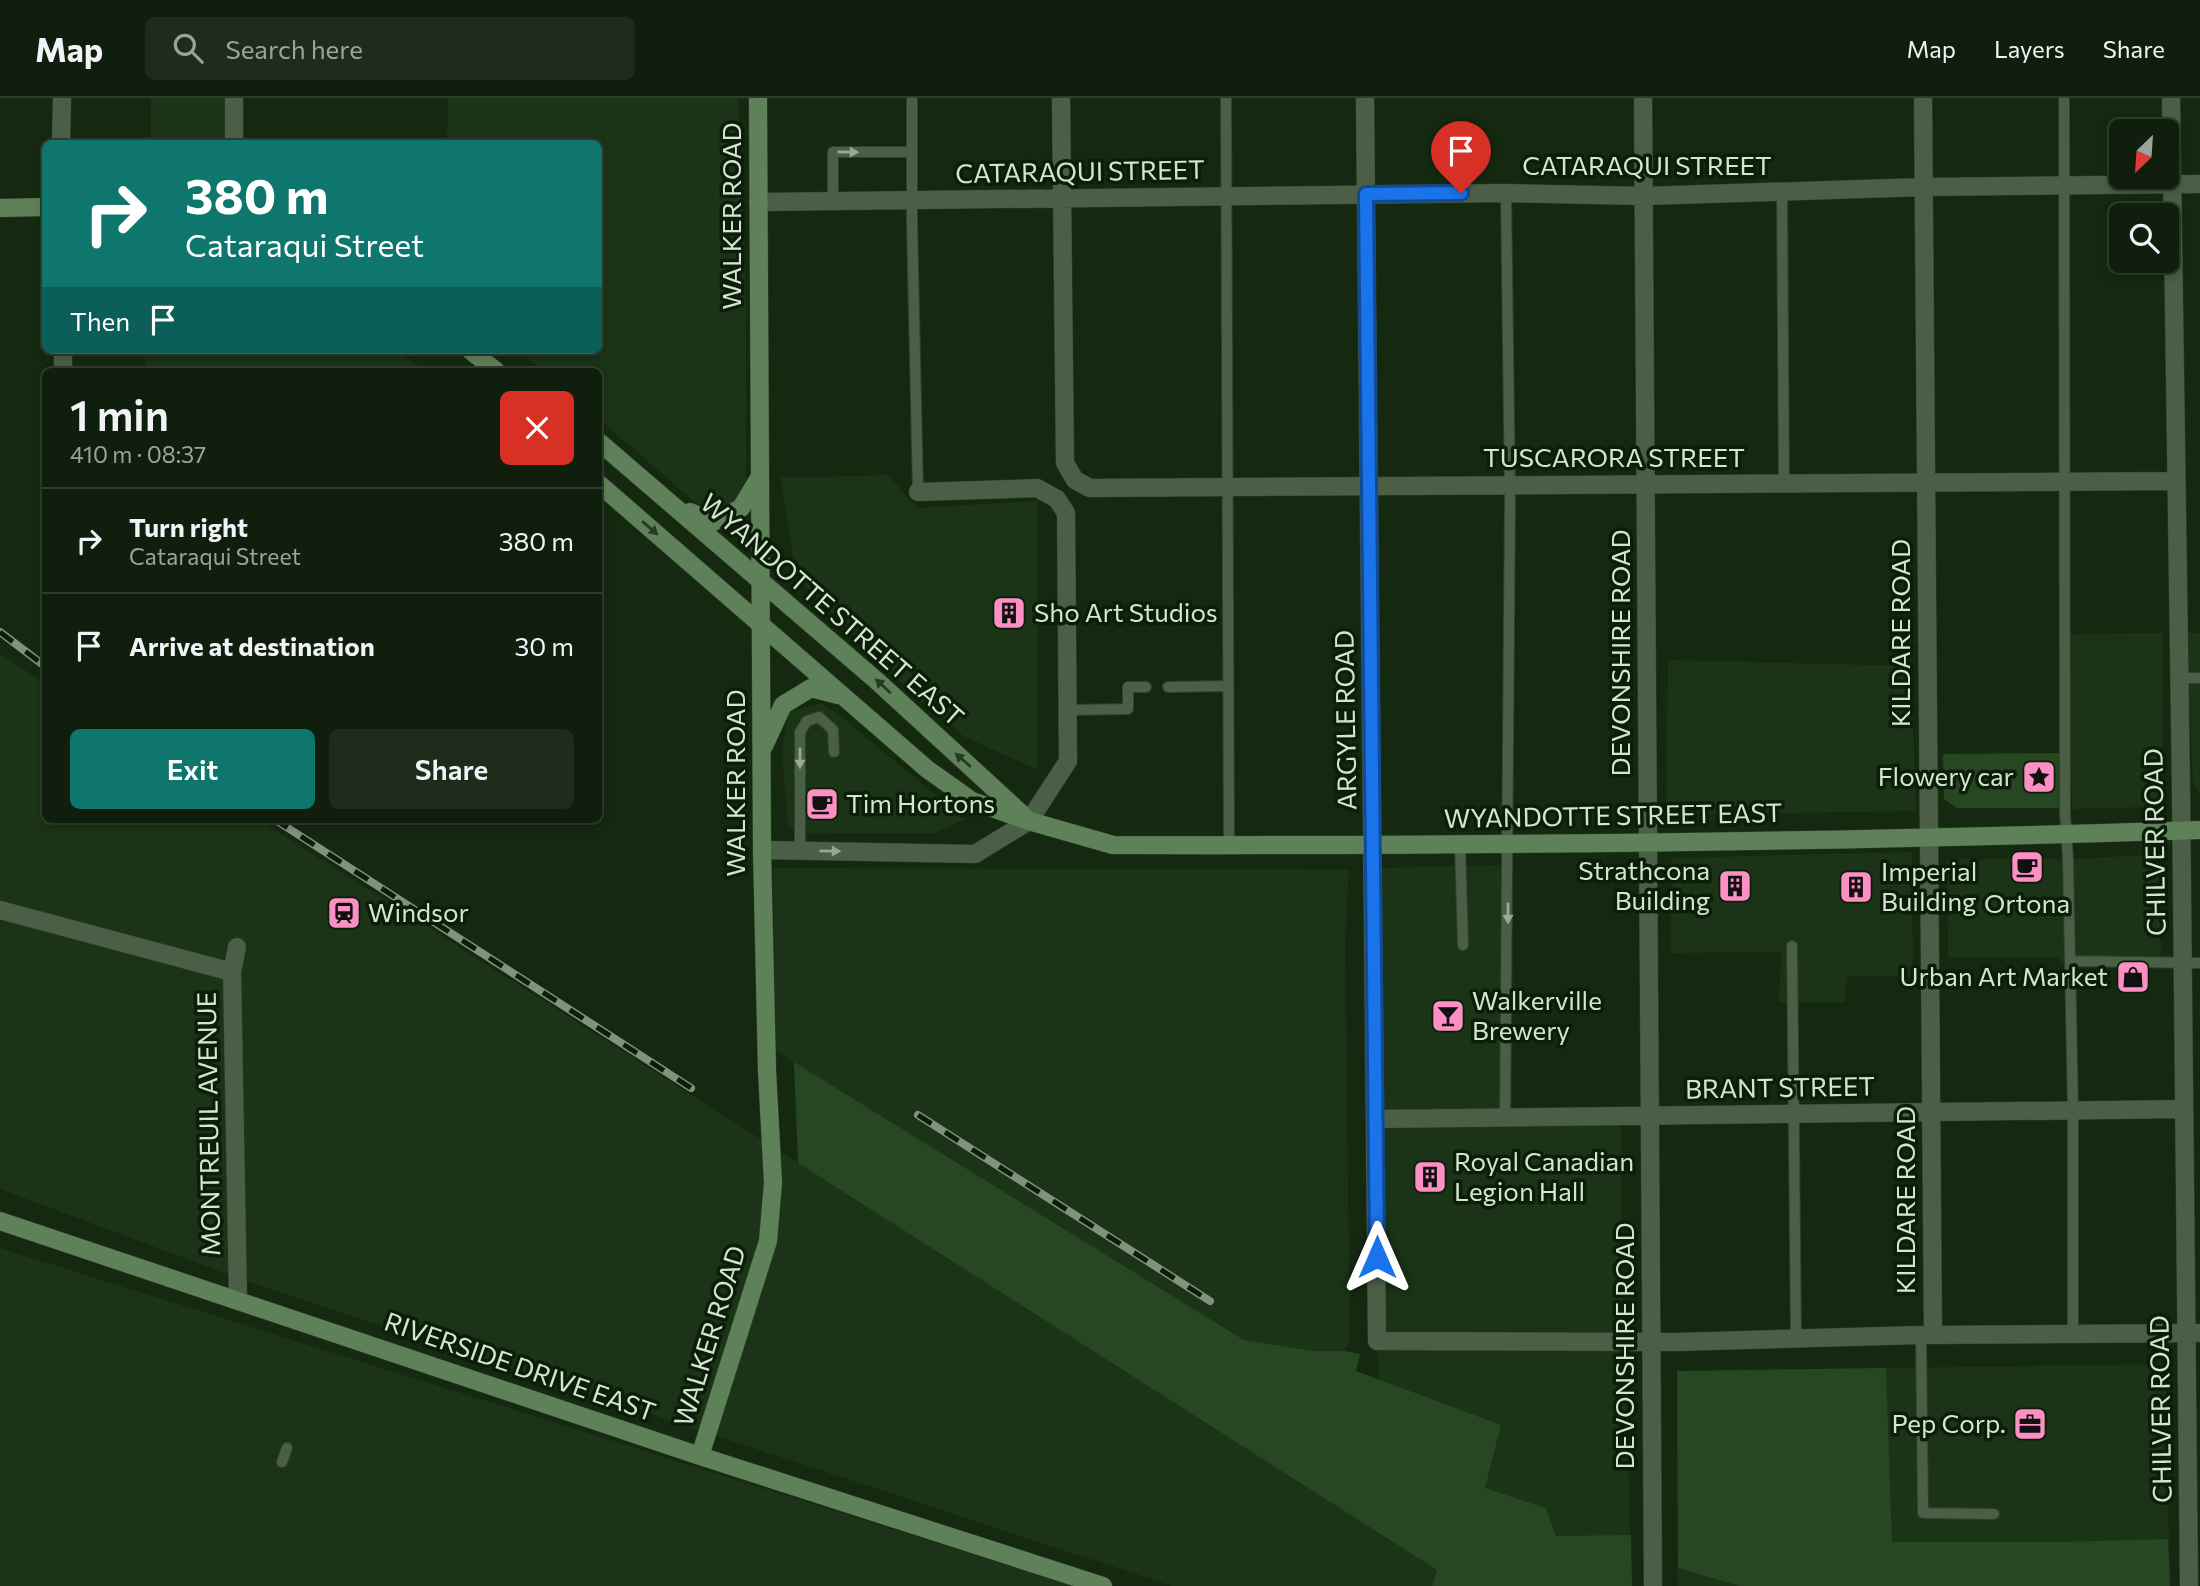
<!DOCTYPE html>
<html lang="en">
<head>
<meta charset="utf-8">
<style>
	body { margin:0; font-family:Commissioner,sans-serif; background:#1e2c1b; color:#f1f3f6; height:100vh; display:flex; flex-direction:column; font-size:26px; white-space:nowrap }
	* { box-sizing:border-box; margin:0 }
	p { font-size:23px; color:#9ca29d }
	.icon { flex:none; width:38px; height:38px; fill:none; stroke:currentColor; stroke-width:2; stroke-linecap:round; stroke-linejoin:round }
	.map { position:relative; flex:1; overflow:hidden }
	.side { position:absolute; left:42px; top:270px; width:560px; height:455px; display:flex; flex-direction:column; background:#101f0d; border-radius:10px; box-shadow:0 4px 10px #0003,0 0 0 2px #303d2e }
	.side>* { flex:none }
	.top-card { position:absolute; left:42px; top:42px; width:560px; height:214px; border-radius:10px; box-shadow:0 4px 10px #0003,0 0 0 2px #303d2e; background:#0f766e; color:#fff; overflow:hidden }
	.needle { width:46px; rotate:205deg }
	.tools { position:absolute; left:2109px; top:21px; display:grid; gap:14px }
	.tools a { display:grid; place-items:center; width:70px; height:70px; border-radius:10px; background:#101f0d; box-shadow:0 4px 10px #0003,0 0 0 2px #303d2e; font-size:35px }
	.pin { position:absolute; display:grid; place-items:center; width:60px; height:60px; color:#fff; margin:-72px -30px; border-radius:50% 50% 50% 0; rotate:-45deg; box-shadow:0 0 7px #0007 }
	.pin .icon { rotate:45deg }
	.me { position:absolute; width:77px; margin:-38px; rotate:0deg; stroke-linejoin:round; filter:drop-shadow(0 0 5px #0008) }
	.turn { display:flex; align-items:center; gap:24px; height:147px; padding:0 28px; font-size:32px }
	.turn .icon { width:91px; height:91px; stroke-width:2.5 }
	.turn b { display:block; font-size:49px; line-height:60px }
	.then { display:flex; align-items:center; height:66px; padding:0 28px; background:#0003; gap:14px; font-size:26px }
	.round { display:grid; place-items:center; flex:none; width:74px; height:74px; border-radius:10px; background:#1e2c1b }
	.head { display:flex; align-items:center; justify-content:space-between; height:119px; padding:0 28px }
	h1 { font-size:42px; font-weight:600; line-height:52px }
	.button { display:flex; gap:14px; margin-top:auto; padding:14px 28px }
	.button a { flex:1; height:80px; border-radius:10px; background:#0f766e; color:#fff; font-size:28px; font-weight:600; line-height:80px; text-align:center }
	.button a+a { background:#1e2c1b; color:#f1f3f6 }
	ul { padding:0; list-style:none }
	li { display:flex; align-items:center; gap:21px; height:105px; padding:0 28px; border-top:2px solid #303d2e }
	li div { flex:1 }
	li b { display:block; font-size:26px }
	li em { font-style:normal }
	header { display:flex; align-items:center; gap:42px; box-sizing:border-box; height:98px; padding:0 35px; background:#101f0d; border-bottom:2px solid #303d2e }
	header strong { font-size:33px }
	nav { display:flex; gap:38px; margin-inline-start:auto; font-size:24px }
	.search { width:490px; height:63px; background:#1e2c1b; display:flex; align-items:center; gap:18px; box-sizing:border-box; padding:0 24px; border-radius:10px; color:#9ca29d; font-size:26px }
	.map>svg:first-child { display:block }
</style>
</head>
<body>
<header>
<strong>Map</strong>
<div class="search"><svg class="icon" aria-label="search" viewBox="0 0 24 24"><circle cx="10" cy="10" r="6"/><path d="M15 15l6 6"/></svg>Search here</div>
<nav><a>Map</a><a>Layers</a><a>Share</a></nav>
</header>
<div class="map">
<svg width="2200" height="1488" viewBox="0 0 2200 1488">
	<rect width="100%" height="100%" fill="#152911"/>
	<path fill="#1b3316" d="M151,0H234V45L151,46Z
		M448,0H738L746,198V384L739,400L725,408L712,410L697,406L599,321L598,273H542L517,252H598V46H447Z
		M145,252H393L429,273H145Z
		M888,377L917,410L1037,403L1038,672L963,638L892,577L796,479L781,380Z
		M2163,535L2162,697L2153,709L2072,711L2068,536Z
		M2186,535H2200V694L2193,686Z
		M0,556L45,585L46,721H258L1438,1472L1432,1488H1172L246,1183L0,1091Z
		M1668,562L1911,568L1916,713L1666,717Z
		M821,605L839,617L965,721L935,735L804,736L788,729L782,653L789,614Z
		M1912,754L1913,878H1847L1845,904H1779L1781,854L1670,855L1672,760Z
		M2159,756L2161,866H2060V860H1948L1947,761H2076Z
		M1513,767L1512,1023L1621,1027L1623,1215L1631,1454L1506,1441L1381,1334L1377,1243L1374,770Z
		M773,770L1349,772L1345,842L1350,1243L1345,1253H1314L1244,1242L776,953Z
		M0,1150L1074,1488H0Z
		M2165,1266L2170,1488H1678L1677,1273Z"/>
	<path fill="#274622" d="M2059,655L2061,710H1957L1944,701L1943,656Z
		M794,964L1244,1242L1314,1253H1345L1360,1256L1356,1273L1501,1327L1485,1390L1546,1410L1556,1438L1631,1437L1632,1488H1432L1437,1472L798,1065Z
		M1886,1270L1892,1444H2057L2168,1441L2170,1488H1740L1678,1470L1677,1273Z"/>
	<g fill="none" stroke-linecap="round" stroke-linejoin="round">
		<defs>
			<path id="lane" d="M912,0V125L918,394
				M1226,0L1229,747
				M2064,0L2065,715L2068,762L2073,1013V1236
				M1782,94L1784,385
				M833,103V54H912
				M2179,580H2200
				M1168,589L1228,588
				M1068,612L1128,611V589H1146
				M1460,746L1463,847
				M800,753V634L807,623L819,619L833,632L834,654
				M1792,848L1796,1240
				M2070,863L2200,865
				M1505,1019L1510,400L1506,95
				M1921,1237L1923,1415L1994,1416
				M282,1364L287,1350"/>
			<path id="street" d="M234,0V46
				M1061,0L1065,365L1075,382L1090,390L2176,383
				M1365,0L1377,1243L1678,1244L1921,1237L2200,1235
				M1643,0L1653,1488
				M1923,0L1933,1237
				M2171,0L2181,693L2189,1488
				M61,46L62,0
				M758,104L1506,95L1644,98L1924,89L2200,86
				M63,252V273
				M762,752L975,756L1029,723L1068,663L1066,415L1057,401L1037,390L918,394
				M0,812L232,874
				M237,849L232,874L238,1202
				M1376,1021L2184,1011"/>
			<path id="secondary" d="M0,110L46,109
				M470,252L496,273
				M598,343L877,583L1024,718
				M598,385L927,671L972,703L1029,723L1113,747C1476,748 1838,744 2200,732
				M690,414L713,424L741,410L759,380
				M764,648L783,607L811,590L838,597
				M0,1123L700,1358L1103,1488
				M700,1358L768,1143L773,1085L767,972L762,752L758,0"/>
		</defs>
		<use href="#lane" stroke="#30432c" stroke-width="12"/>
		<use href="#street" stroke="#30432c" stroke-width="19"/>
		<use href="#secondary" stroke="#30432c" stroke-width="19"/>
		<use href="#lane" stroke="#4a5f46" stroke-width="10"/>
		<use href="#street" stroke="#4a5f46" stroke-width="18"/>
		<use href="#secondary" stroke="#5f8159" stroke-width="18"/>
		<defs>
			<path id="rail" d="M0,534L46,569
				M274,721L691,990
				M918,1017L1210,1203"/>
		</defs>
		<use href="#rail" stroke="#83927f" stroke-width="8"/>
		<use href="#rail" stroke="#0b1f08" stroke-width="5" stroke-dasharray="16" stroke-linecap="butt"/>
	</g>
	<defs><path id="oneway-solid" d="M-6-.8H1V-3.2L6.5 0L1 3.2V.8H-6Z" transform="scale(1.75)"/></defs>
	<g fill="#98a894">
		<use href="#oneway-solid" transform="translate(848 54) rotate(1)"/>
		<use href="#oneway-solid" transform="translate(800 660) rotate(90)"/>
		<use href="#oneway-solid" transform="translate(830 753) rotate(1)"/>
		<use href="#oneway-solid" transform="translate(1508 815) rotate(90)"/>
	</g>
	<g fill="#243c20">
		<use href="#oneway-solid" transform="translate(650 430) rotate(41)"/>
		<use href="#oneway-solid" transform="translate(883 588) rotate(-137)"/>
		<use href="#oneway-solid" transform="translate(963 662) rotate(-139)"/>
	</g>
	<g fill="none" stroke-linecap="round" stroke-linejoin="round">
		<defs>
			<path id="route" d="M1377,1159L1366,96L1461,95"/>
		</defs>
		<use href="#route" stroke="#114b97" stroke-width="18"/>
		<use href="#route" stroke="#1a73e8" stroke-width="12"/>
	</g>
	<defs>
		<symbol id="building-square" viewBox="-11 -11 22 22"><rect x="-9" y="-9" width="18" height="18" rx="4" fill="#fc8fc3" stroke="#0b1f08"/><path d="M-4-6H4V6H1V3H-1V6H-4ZM-2.5-4.3h1.7v1.8h-1.7ZM.8-4.3h1.7v1.8H.8ZM-2.5-1h1.7V.8h-1.7ZM.8-1h1.7V.8H.8Z" fill="#111"/></symbol>
		<symbol id="sight-square" viewBox="-11 -11 22 22"><rect x="-9" y="-9" width="18" height="18" rx="4" fill="#fc8fc3" stroke="#0b1f08"/><path d="M0-6L1.8-2.2L6-1.7L2.9 1.2L3.7 5.4L0 3.3L-3.7 5.4L-2.9 1.2L-6-1.7L-1.8-2.2Z" fill="#111"/></symbol>
		<symbol id="cafe-square" viewBox="-11 -11 22 22"><rect x="-9" y="-9" width="18" height="18" rx="4" fill="#fc8fc3" stroke="#0b1f08"/><path d="M-5.5-4.5H6V0H3Q3 3.5 0 3.5H-2.5Q-5.5 3.5-5.5 0ZM3-3.2v2h1.7v-2ZM-6 4.5H4V6H-6Z" fill="#111"/></symbol>
		<symbol id="station-square" viewBox="-11 -11 22 22"><rect x="-9" y="-9" width="18" height="18" rx="4" fill="#fc8fc3" stroke="#0b1f08"/><path d="M-3-6H3Q5-6 5-4V2Q5 4 3 4L4.5 6H3L1.5 4h-3L-3 6H-4.5L-3 4Q-5 4-5 2V-4Q-5-6-3-6ZM-3.5-4v3h7v-3ZM-3.5 1v1.5H-2V1ZM2 1v1.5H3.5V1Z" fill="#111"/></symbol>
		<symbol id="shop-square" viewBox="-11 -11 22 22"><rect x="-9" y="-9" width="18" height="18" rx="4" fill="#fc8fc3" stroke="#0b1f08"/><path d="M-5-2.5h2.3a2.7 3.5 0 0 1 5.4 0H5L5.5 6h-11ZM-1.5-2.5h3a1.5 2.3 0 0 0-3 0Z" fill="#111"/></symbol>
		<symbol id="bar-square" viewBox="-11 -11 22 22"><rect x="-9" y="-9" width="18" height="18" rx="4" fill="#fc8fc3" stroke="#0b1f08"/><path d="M-6-5H6L.8 .8V4.5H3.5V6h-7V4.5H-.8V.8Z" fill="#111"/></symbol>
		<symbol id="office-square" viewBox="-11 -11 22 22"><rect x="-9" y="-9" width="18" height="18" rx="4" fill="#fc8fc3" stroke="#0b1f08"/><path d="M-6-3h4V-5.5h4V-3h4V5H-6ZM-1-4.5V-3h2v-1.5ZM-6 0V1H6V0Z" fill="#111"/></symbol>
	</defs>
	<g fill-rule="evenodd">
		<use href="#building-square" x="990" y="496" width="38" height="38"/>
		<use href="#sight-square" x="2020" y="660" width="38" height="38"/>
		<use href="#cafe-square" x="803" y="687" width="38" height="38"/>
		<use href="#cafe-square" x="2008" y="750" width="38" height="38"/>
		<use href="#building-square" x="1716" y="769" width="38" height="38"/>
		<use href="#building-square" x="1837" y="770" width="38" height="38"/>
		<use href="#station-square" x="325" y="796" width="38" height="38"/>
		<use href="#shop-square" x="2114" y="860" width="38" height="38"/>
		<use href="#bar-square" x="1429" y="899" width="38" height="38"/>
		<use href="#building-square" x="1411" y="1060" width="38" height="38"/>
		<use href="#office-square" x="2011" y="1307" width="38" height="38"/>
	</g>
	<g text-anchor="middle" stroke-width="7" stroke-linejoin="round" paint-order="stroke">
		<g font-size="26" fill="#d7e3d4" stroke="#0b1f08">
			<text x="1647" y="77">CATARAQUI STREET</text>
			<text transform="translate(1080 74) rotate(-1)" y="9">CATARAQUI STREET</text>
			<text transform="translate(732 118) rotate(-90)" y="9">WALKER ROAD</text>
			<text x="1614" y="369">TUSCARORA STREET</text>
			<text transform="translate(832 512) rotate(41)" y="9">WYANDOTTE STREET EAST</text>
			<text transform="translate(1901 535) rotate(-90)" y="9">KILDARE ROAD</text>
			<text transform="translate(1621 555) rotate(-90)" y="9">DEVONSHIRE ROAD</text>
			<text transform="translate(1346 622) rotate(-91)" y="9">ARGYLE ROAD</text>
			<text transform="translate(736 685) rotate(-90)" y="9">WALKER ROAD</text>
			<text transform="translate(1613 718) rotate(-1)" y="9">WYANDOTTE STREET EAST</text>
			<text transform="translate(2155 744) rotate(-91)" y="9">CHILVER ROAD</text>
			<text transform="translate(1780 990) rotate(-1)" y="9">BRANT STREET</text>
			<text transform="translate(209 1026) rotate(-91)" y="9">MONTREUIL AVENUE</text>
			<text transform="translate(1906 1102) rotate(-90)" y="9">KILDARE ROAD</text>
			<text transform="translate(710 1238) rotate(-73)" y="9">WALKER ROAD</text>
			<text transform="translate(1625 1248) rotate(-90)" y="9">DEVONSHIRE ROAD</text>
			<text transform="translate(520 1269) rotate(19)" y="9">RIVERSIDE DRIVE EAST</text>
			<text transform="translate(2161 1311) rotate(-91)" y="9">CHILVER ROAD</text>
		</g>
		<g font-size="26" fill="#d7e3d4" stroke="#0b1f08" text-anchor="start">
			<text x="1034" y="524">Sho Art Studios</text>
			<text x="2014" y="688" text-anchor="end">Flowery car</text>
			<text x="846" y="715">Tim Hortons</text>
			<text x="1710" y="782" text-anchor="end">Strathcona<tspan x="1710" dy="30">Building</tspan></text>
			<text x="1881" y="783">Imperial<tspan x="1881" dy="30">Building</tspan></text>
			<text x="2027" y="815" text-anchor="middle">Ortona</text>
			<text x="368" y="824">Windsor</text>
			<text x="2108" y="888" text-anchor="end">Urban Art Market</text>
			<text x="1472" y="912">Walkerville<tspan x="1472" dy="30">Brewery</tspan></text>
			<text x="1454" y="1073">Royal Canadian<tspan x="1454" dy="30">Legion Hall</tspan></text>
			<text x="2006" y="1335" text-anchor="end">Pep Corp.</text>
		</g>
	</g>
</svg>
<div class="tools">
<a><svg class="needle" viewBox="-14 -14 28 28"><path d="M0-13l5 13h-10z" fill="#e53935"/><path d="M0 13l5-13h-10z" fill="#9ca29d"/></svg></a>
<a><svg class="icon" aria-label="search" viewBox="0 0 24 24"><circle cx="10" cy="10" r="6"/><path d="M15 15l6 6"/></svg></a>
</div>
<div class="pin" style="left:1461px;top:95px;background:#d93025"><svg class="icon" aria-label="arrive" viewBox="0 0 24 24"><path d="M6 21V4h12l-3 4 3 4H6"/></svg></div>
<svg class="me" style="left:1377px;top:1159px" viewBox="-20 -20 40 40"><path d="M0-17L14 15 0 8-14 15z" fill="#1a73e8" stroke="#fff" stroke-width="4"/></svg>
<div class="top-card">
<div class="turn"><svg class="icon" aria-label="right" viewBox="0 0 24 24"><path d="M7 20v-9h11M14 6l5 5-5 5"/></svg><div><b>380 m</b>Cataraqui Street</div></div>
<div class="then">Then<svg class="icon" aria-label="arrive" viewBox="0 0 24 24"><path d="M6 21V4h12l-3 4 3 4H6"/></svg></div>
</div>
<section class="side">
<div class="head"><div><h1>1 min</h1><p>410 m · 08:37</p></div><a class="round" style="background:#d93025;color:#fff"><svg class="icon" aria-label="close" viewBox="0 0 24 24"><path d="M6 6l12 12M18 6L6 18"/></svg></a></div>
<ul>
<li><svg class="icon" aria-label="right" viewBox="0 0 24 24"><path d="M7 20v-9h11M14 6l5 5-5 5"/></svg><div><b>Turn right</b><p>Cataraqui Street</p></div><em>380 m</em></li>
<li><svg class="icon" aria-label="arrive" viewBox="0 0 24 24"><path d="M6 21V4h12l-3 4 3 4H6"/></svg><div><b>Arrive at destination</b></div><em>30 m</em></li>
</ul>
<div class="button"><a>Exit</a><a>Share</a></div>
</section>
</div>
</body>
</html>
